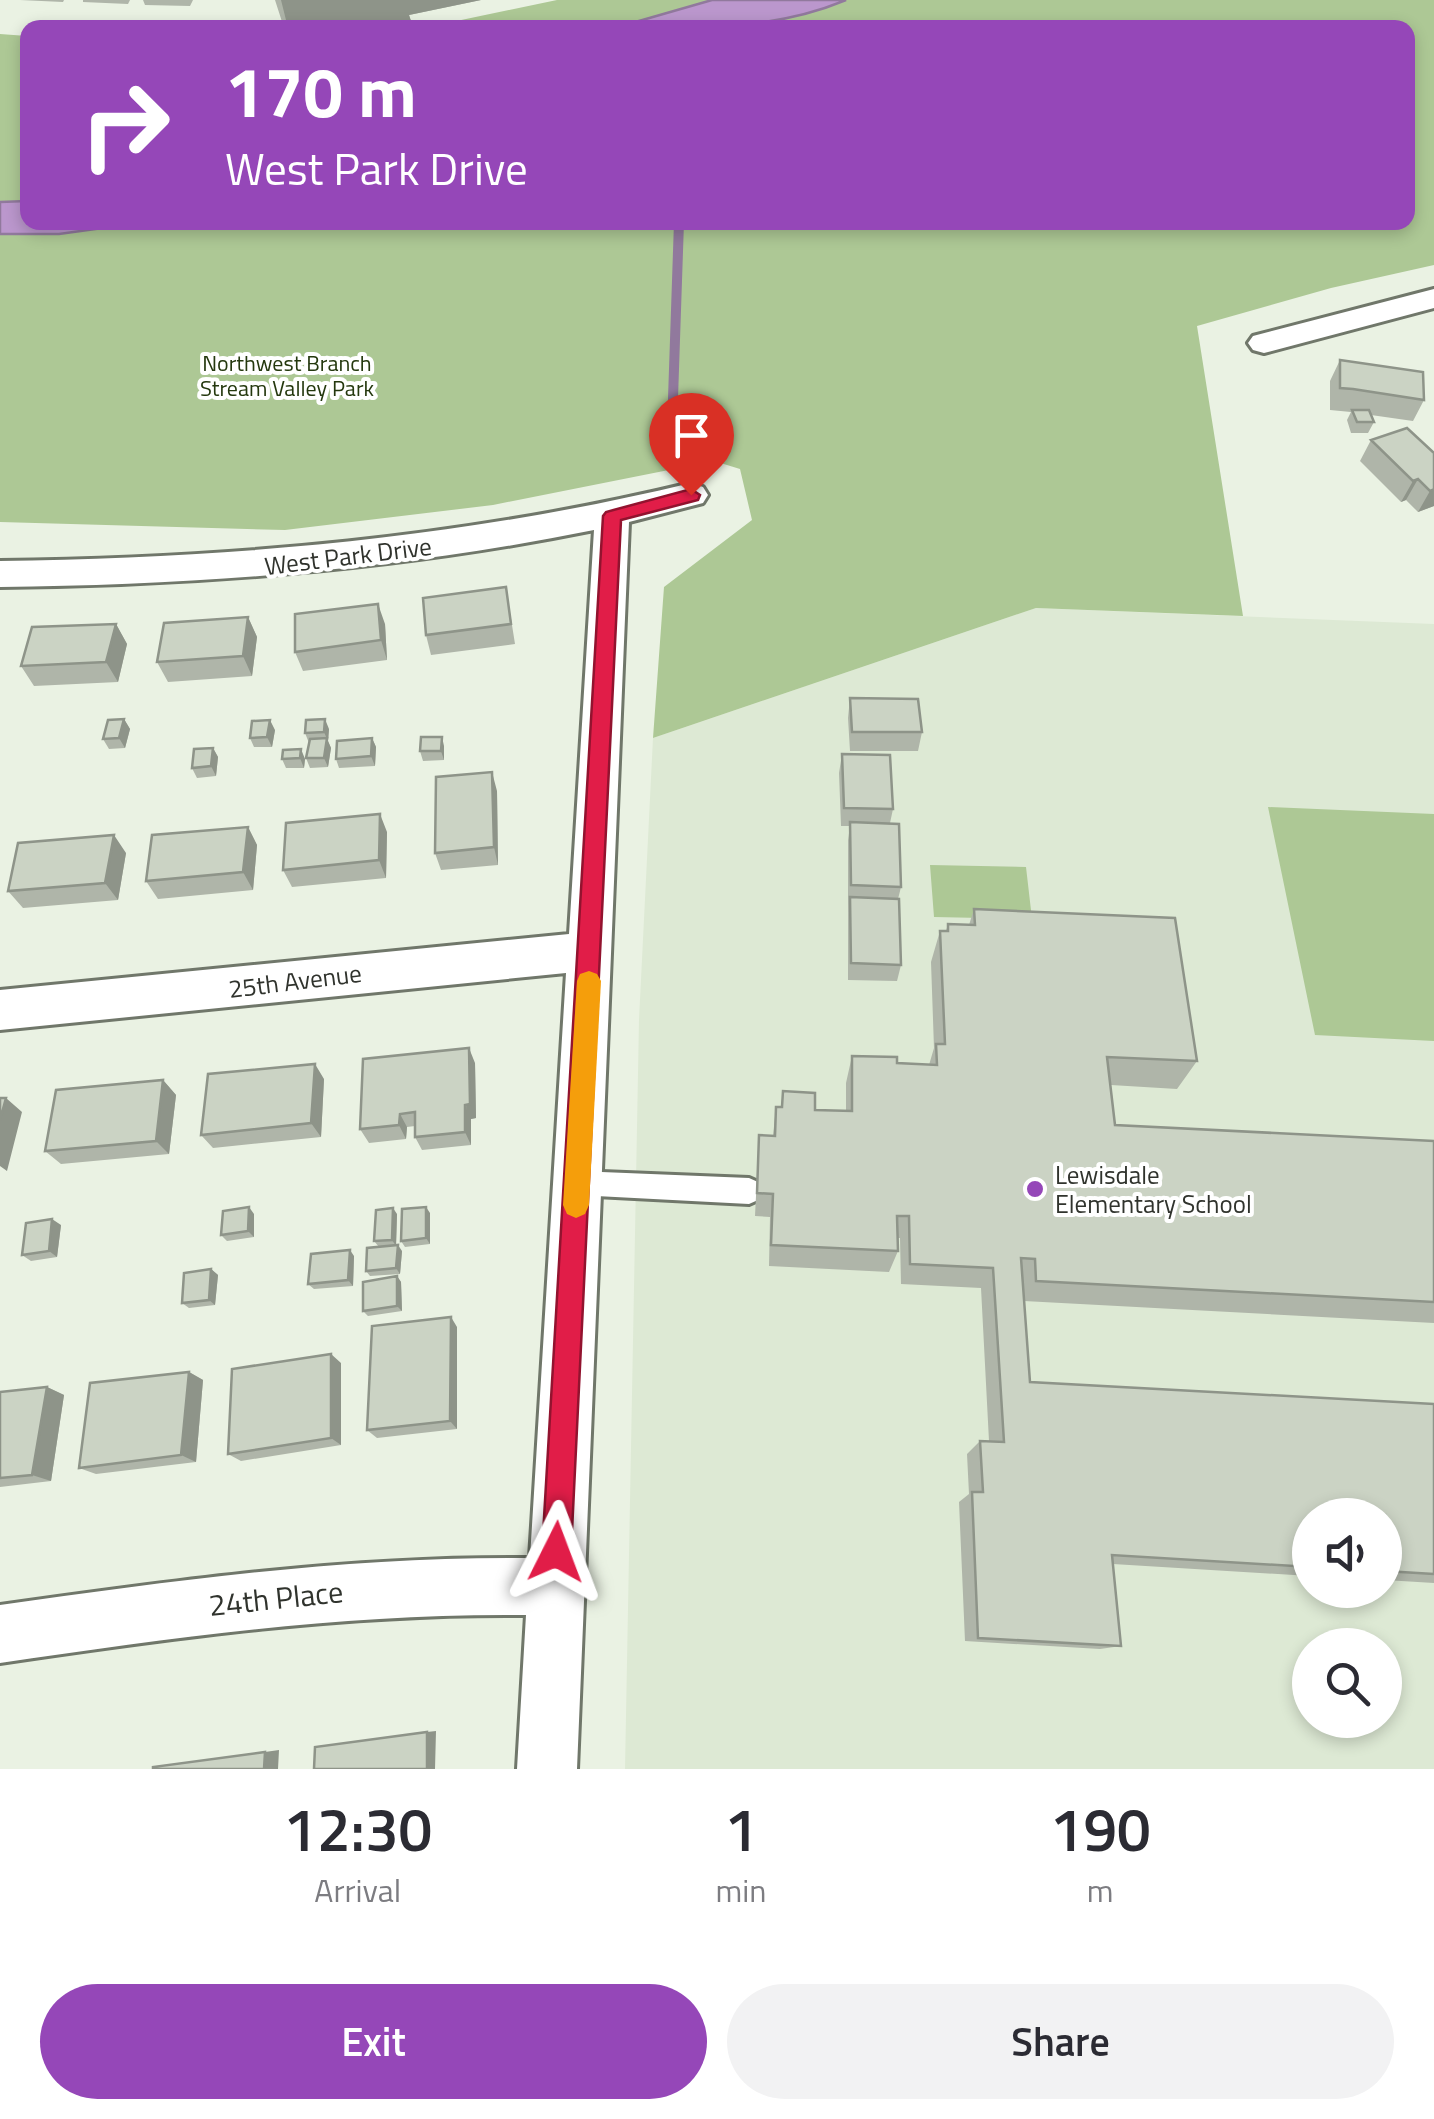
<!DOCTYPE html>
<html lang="en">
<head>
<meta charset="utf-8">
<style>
	body { margin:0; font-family:"Titillium Web",sans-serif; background:#f2f2f3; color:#2b2b33; height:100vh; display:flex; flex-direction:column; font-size:38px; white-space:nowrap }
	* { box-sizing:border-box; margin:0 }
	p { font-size:32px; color:#7c7c81 }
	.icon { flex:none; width:55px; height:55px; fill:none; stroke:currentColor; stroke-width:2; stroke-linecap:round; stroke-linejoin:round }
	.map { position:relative; height:1769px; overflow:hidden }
	.sheet { display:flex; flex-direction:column; background:#fff; flex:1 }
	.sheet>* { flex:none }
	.hud { position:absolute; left:20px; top:20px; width:1395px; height:210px; border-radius:20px; box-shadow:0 5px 15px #0003; background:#9547b8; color:#fff; overflow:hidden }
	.fabs { position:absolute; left:1292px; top:1498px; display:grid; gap:20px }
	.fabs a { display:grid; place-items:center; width:110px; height:110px; border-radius:50%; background:#fff; box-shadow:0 5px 15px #0003; font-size:50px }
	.pin { position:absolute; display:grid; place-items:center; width:85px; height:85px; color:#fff; margin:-102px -42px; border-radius:50% 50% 50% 0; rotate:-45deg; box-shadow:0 0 10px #0007 }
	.pin .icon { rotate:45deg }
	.me { position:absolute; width:110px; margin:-55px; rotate:3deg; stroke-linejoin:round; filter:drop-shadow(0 0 8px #0008) }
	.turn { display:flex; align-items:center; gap:35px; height:210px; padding:0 40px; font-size:45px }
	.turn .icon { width:130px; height:130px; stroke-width:2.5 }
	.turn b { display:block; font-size:70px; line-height:85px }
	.eta { display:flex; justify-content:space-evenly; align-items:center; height:170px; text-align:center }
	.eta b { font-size:60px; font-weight:600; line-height:70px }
	.button { display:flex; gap:20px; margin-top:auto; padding:20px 40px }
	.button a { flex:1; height:115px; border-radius:60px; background:#9547b8; color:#fff; font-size:40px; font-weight:600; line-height:115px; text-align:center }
	.button a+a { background:#f2f2f3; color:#2b2b33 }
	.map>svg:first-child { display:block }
</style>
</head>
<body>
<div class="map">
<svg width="1434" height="1769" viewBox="0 0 1434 1769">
	<rect width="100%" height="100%" fill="#eaf2e3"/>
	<path fill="#dde9d4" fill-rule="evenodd" d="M1036,608L1434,624V1769H625L639,1020L653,738ZM1310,1515H1385V1590H1310ZM1310,1645H1385V1720H1310Z"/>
	<path fill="#adc895" d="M557,0H1434V265L1331,288L1197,326L1243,616L1036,608L653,738L664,587L752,520L740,469L714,461L493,505L285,530L0,522V34L27,36L28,222H1408V28L428,27Z
		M1268,807L1434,814V1041L1315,1035Z
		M930,865L1026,867L1032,919L934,917Z"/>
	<path fill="#bb97cd" stroke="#91799d" stroke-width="2.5" d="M712,0H846C772,31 697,28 618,27Z
		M27,201L28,222L139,223L59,234H0V202Z"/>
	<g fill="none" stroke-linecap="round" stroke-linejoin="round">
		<path fill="#91799d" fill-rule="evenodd" d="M674,222H684L677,428L682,463L677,467L672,463L667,428Z"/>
		<defs>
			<path id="service" d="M577,1171L749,1178L758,1182L762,1191L758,1200L749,1204L577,1195L568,1192L564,1183L568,1174Z"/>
			<path id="minor" d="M1434,289V308L1264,353L1253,350L1248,343L1253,336Z
				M691,483L703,487L708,495L703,503L629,522L577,1769H517L526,1615C350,1613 175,1637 0,1663V1605C176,1580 352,1556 530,1558L566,973L0,1030V990L569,934L594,530C397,570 200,585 0,587V561C234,558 463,538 691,483Z"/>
		</defs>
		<use href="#service" stroke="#70776a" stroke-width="6"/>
		<use href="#minor" stroke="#70776a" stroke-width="6"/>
		<use href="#service" fill="#fff" fill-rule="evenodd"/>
		<use href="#minor" fill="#fff" fill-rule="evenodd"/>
	</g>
	<path fill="#afb5a9" d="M20,0H64L63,2Z
		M83,0H130L128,4L83,2Z
		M143,0H193L190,6L145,5Z
		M275,0H481L409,15L411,21L380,28H284Z
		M1340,360L1424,400L1413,421L1371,415L1374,422L1368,433H1351L1347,420L1351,412L1330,410V381Z
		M1371,440L1434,453V506L1418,512L1406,500L1401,502L1360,461Z
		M506,587L515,644L431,655L426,635Z
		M248,617L257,637L252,676L168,682L157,662Z
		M116,624L127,644L118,682L34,686L21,666Z
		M385,624L387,660L303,671L295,652Z
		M850,698L922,732L918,751H850L848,718Z
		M124,719L130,729L125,748L109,749L103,739Z
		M329,729L328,741L331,748L328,767L310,768L306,758L309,743L305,733Z
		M275,730L272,747H254L250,738Z
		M372,738L376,747L375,766L339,768L336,759Z
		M444,746V760L423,761L420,751Z
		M213,748L218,757L216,776L197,778L192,768Z
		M842,754L893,809L890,823L901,887L898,899L901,965L897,981L848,980V840L850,826H841L839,773Z
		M282,759H305L304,768H286Z
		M497,791L498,865L441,870L435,853Z
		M248,827L257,845L253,890L158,899L146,881Z
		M387,832L386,878L292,887L283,870Z
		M126,853L118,900L23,908L8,891Z
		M974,909L1197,1061L1177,1089L1111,1085L1115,1125L1434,1141V1323L1024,1301L1030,1382L1434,1404V1583L1385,1580V1515H1310V1576L1113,1564L1121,1646L1100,1649L965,1641L959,1502L969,1494L967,1454L980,1441H989L981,1288L901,1284L900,1238H897L898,1251L889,1272L769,1266L770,1217L755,1216L759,1135L773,1136L776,1107H781L783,1091L815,1110L846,1111V1083L852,1056L897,1063L929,1065L934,1048L931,962L940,931H946L948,924L969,925Z
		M475,1063L476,1118L471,1119V1145L422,1150L415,1137V1126L407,1127L406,1139L369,1143L360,1129Z
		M324,1079L321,1137L213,1148L201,1135Z
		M163,1080L176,1095L169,1154L61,1164L45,1151Z
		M430,1213V1244L405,1247L401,1241Z
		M254,1214V1237L227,1241L221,1235Z
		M397,1214L396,1246L379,1247L374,1241Z
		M61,1225L57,1257L31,1261L22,1255Z
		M402,1251L400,1274L370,1276L366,1271Z
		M354,1256L353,1286L314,1289L308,1284Z
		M211,1269L218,1275L215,1305L189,1308L182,1303Z
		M397,1276L401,1282L402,1311L368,1316L363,1311Z
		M457,1327V1429L377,1438L367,1430Z
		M341,1363V1445L241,1461L228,1454Z
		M189,1372L203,1380L196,1462L96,1474L79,1468Z
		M47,1387L64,1395L51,1481L0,1487V1392Z"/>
	<path fill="#8e9489" d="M281,0H481L409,15L411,21L380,28H288Z
		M1418,479L1406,500L1401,502L1413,481Z
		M1434,489V506L1418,512L1430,491Z
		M378,604L385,624L387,660L381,640Z
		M248,617L257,637L252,676L243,656Z
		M116,624L127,644L118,682L106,662Z
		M124,719L130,729L125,748L119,738Z
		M325,719L329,729L328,741L331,748L328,767L324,758L327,739L324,732Z
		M270,720L275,730L272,747L267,737Z
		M442,737L444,746V760L441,751Z
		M372,738L376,747L375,766L371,756Z
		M213,748L218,757L216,776L211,766Z
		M301,749L305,759L304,768L300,758Z
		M492,772L497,791L498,865L494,847Z
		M380,814L387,832L386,878L379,860Z
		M248,827L257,845L253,890L243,872Z
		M114,835L126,853L118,900L105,883Z
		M469,1048L475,1063L476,1118L471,1119V1145L465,1132Z
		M315,1064L324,1079L321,1137L311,1123Z
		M163,1080L176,1095L169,1154L156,1141Z
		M6,1098L22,1112L7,1171L0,1166V1120Z
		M400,1114L407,1127L406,1139L399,1125Z
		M249,1207L254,1214V1237L248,1231Z
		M426,1207L430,1213V1244L426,1238Z
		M393,1208L397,1214L396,1246L392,1240Z
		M52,1219L61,1225L57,1257L49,1251Z
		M398,1245L402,1251L400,1274L396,1268Z
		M350,1250L354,1256L353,1286L348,1280Z
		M211,1269L218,1275L215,1305L209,1300Z
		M397,1276L401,1282L402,1311L397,1306Z
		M451,1317L457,1327V1429L450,1421Z
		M331,1354L341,1363V1445L331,1438Z
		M189,1372L203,1380L196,1462L181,1455Z
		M47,1387L64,1395L51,1481L32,1475Z
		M436,1731L435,1769H427V1732Z
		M279,1750L278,1769H264L265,1752Z"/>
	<path fill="#cbd3c4" stroke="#8e9489" stroke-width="2.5" d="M1340,360L1423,372L1424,400L1353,389L1340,388Z
		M1352,410H1369L1374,422H1357Z
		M1407,428L1434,453V489L1430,491L1418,479L1413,481L1371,440Z
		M506,587L511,624L426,635L423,598Z
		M378,604L381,640L295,652V614Z
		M248,617L243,656L157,662L164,623Z
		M116,624L106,662L21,666L32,627Z
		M850,698L918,699L922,732H852Z
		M124,719L119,738L103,739L108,720Z
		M325,719L324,732L305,733L306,720Z
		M270,720L267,737L250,738L252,721Z
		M421,737H442L441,751H420Z
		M327,738L324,758H306L310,739Z
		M372,738L371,756L336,759L337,741Z
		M213,748L211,766L192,768L194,749Z
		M301,749L300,758L282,759L283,750Z
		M842,754L890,755L893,809L844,808Z
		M492,772L494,847L435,853L436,777Z
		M380,814L379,860L283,870L286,823Z
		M850,822L899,824L901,887L851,885Z
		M248,827L243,872L146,881L152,835Z
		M114,835L105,883L8,891L18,843Z
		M850,897L899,899L901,965L851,963Z
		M974,909L1175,918L1197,1061L1107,1057L1115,1125L1434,1141V1302L1036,1281L1035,1259L1021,1258L1030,1382L1434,1404V1574L1385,1571V1515H1310V1567L1112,1555L1121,1646L978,1638L972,1492H983L980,1441L1004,1442L993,1268L910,1264L909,1216H897L898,1251L771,1245L773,1194L757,1193L759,1135L775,1136L776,1107H782L783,1091L815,1093V1110L852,1111V1056L897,1057V1063L937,1065L936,1044H945L940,931H948V924L975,925Z
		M469,1048L470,1104L465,1105V1132L415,1137V1112L400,1114L399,1125L360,1129L363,1059Z
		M315,1064L311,1123L201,1135L208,1074Z
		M163,1080L156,1141L45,1151L56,1090Z
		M0,1098H6L0,1120Z
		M249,1207L248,1231L221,1235L223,1211Z
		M426,1207V1238L401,1241L402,1209Z
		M393,1208L392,1240L374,1241L376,1210Z
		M52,1219L49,1251L22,1255L26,1223Z
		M398,1245L396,1268L366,1271L367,1248Z
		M350,1250L348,1280L308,1284L311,1254Z
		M211,1269L209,1300L182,1303L184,1273Z
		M397,1276V1306L363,1311V1282Z
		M451,1317L450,1421L367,1430L372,1326Z
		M331,1354V1438L228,1454L232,1369Z
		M189,1372L181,1455L79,1468L90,1383Z
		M47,1387L32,1475L0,1478V1392Z
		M427,1732V1769H314L315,1747Z
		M265,1752L264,1769H153V1767Z"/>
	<path fill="#e11d48" stroke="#92132f" stroke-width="2.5" d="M691,489L700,495L698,500L621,520L571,1552L567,1562L556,1567L546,1562L542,1552L603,516L606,512Z"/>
	<path fill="#f59e0b" d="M589,971L597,974L601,981L589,1205L585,1214L576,1218L567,1214L563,1205L577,981L580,974Z"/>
	<circle fill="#9547b8" stroke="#fff" stroke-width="4" cx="1035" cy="1189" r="10"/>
	<g text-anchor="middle" stroke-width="8" stroke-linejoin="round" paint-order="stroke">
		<g font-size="22" fill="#24380e" stroke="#fff">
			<text x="287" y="371">Northwest Branch<tspan x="287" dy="25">Stream Valley Park</tspan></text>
		</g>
		<g font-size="25" fill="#30332d" stroke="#fff">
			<text transform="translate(348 556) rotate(-7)" y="9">West Park Drive</text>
			<text transform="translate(295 981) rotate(-7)" y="9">25th Avenue</text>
		</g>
		<g font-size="25" fill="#30332d" stroke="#fff" text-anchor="start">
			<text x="1055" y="1184">Lewisdale<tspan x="1055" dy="29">Elementary School</tspan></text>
		</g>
		<g font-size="30" fill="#30332d" stroke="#fff">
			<text transform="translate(276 1599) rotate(-6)" y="10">24th Place</text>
		</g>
	</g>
</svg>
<div class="fabs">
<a><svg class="icon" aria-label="sound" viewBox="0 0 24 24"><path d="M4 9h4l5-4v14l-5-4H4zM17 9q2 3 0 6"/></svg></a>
<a><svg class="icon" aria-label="search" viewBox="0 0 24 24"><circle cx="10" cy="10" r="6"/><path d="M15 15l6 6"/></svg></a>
</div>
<div class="pin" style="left:691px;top:495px;background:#d93025"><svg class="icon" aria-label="arrive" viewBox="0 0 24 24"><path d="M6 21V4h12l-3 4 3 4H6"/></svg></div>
<svg class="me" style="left:556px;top:1552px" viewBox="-20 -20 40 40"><path d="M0-17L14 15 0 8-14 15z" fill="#e11d48" stroke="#fff" stroke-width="4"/></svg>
<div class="hud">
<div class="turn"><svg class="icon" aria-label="right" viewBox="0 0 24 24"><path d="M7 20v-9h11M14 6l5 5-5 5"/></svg><div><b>170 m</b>West Park Drive</div></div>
</div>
</div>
<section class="sheet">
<div class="eta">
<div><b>12:30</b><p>Arrival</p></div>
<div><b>1</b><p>min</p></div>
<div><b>190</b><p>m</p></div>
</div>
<div class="button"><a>Exit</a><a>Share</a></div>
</section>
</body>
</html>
